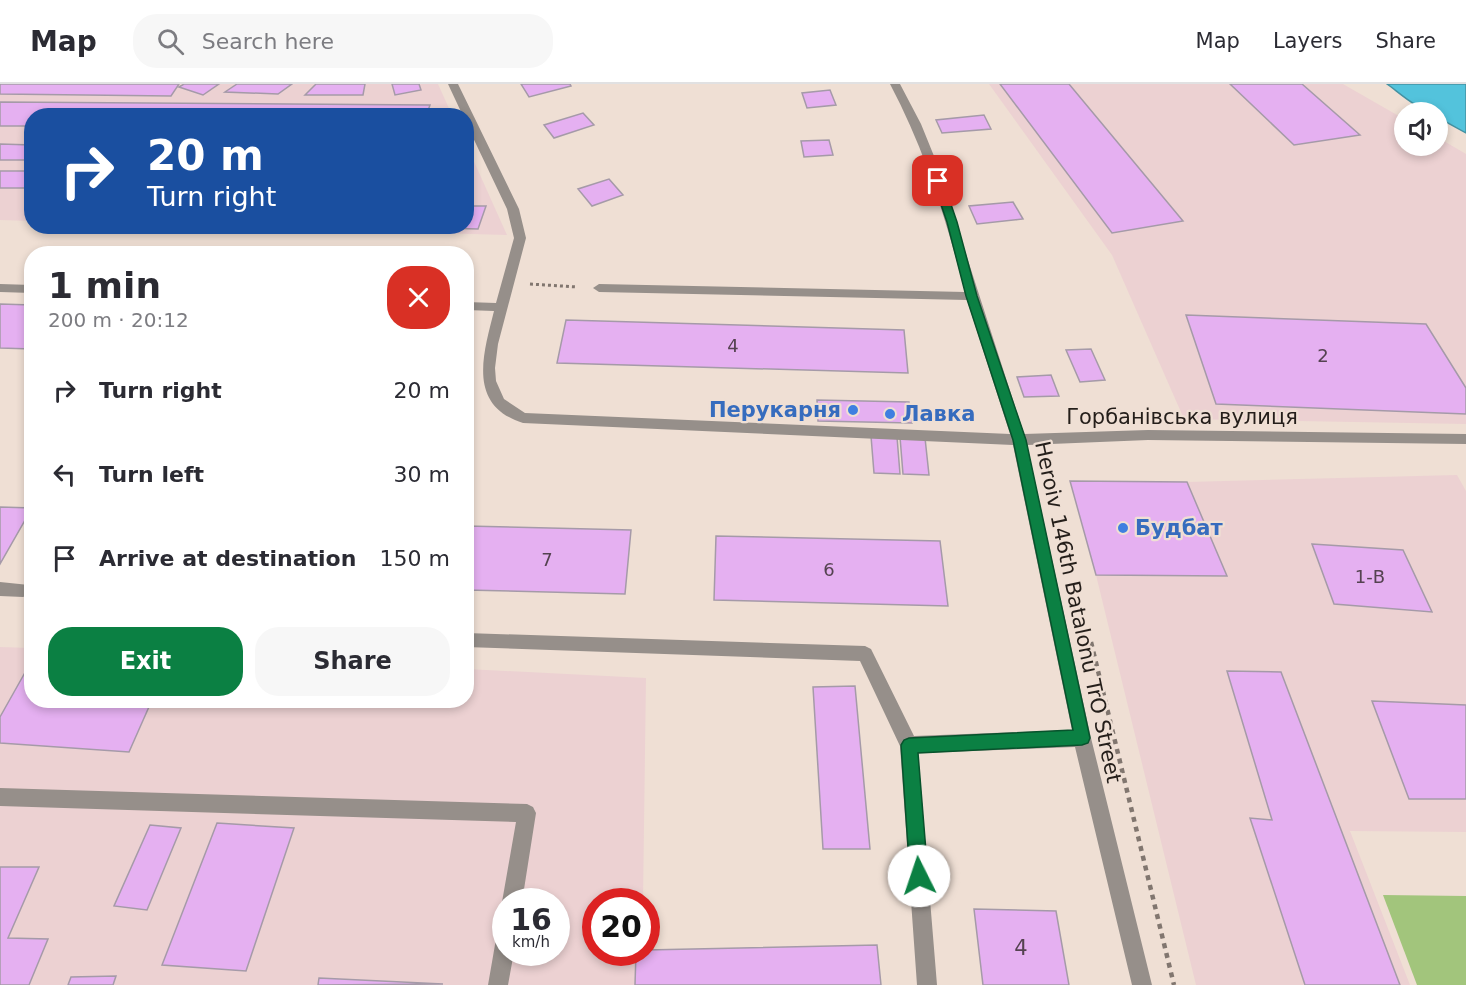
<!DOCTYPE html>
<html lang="en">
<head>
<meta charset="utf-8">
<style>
	body { margin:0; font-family:"DejaVu Sans",sans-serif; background:#f7f7f7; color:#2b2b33; height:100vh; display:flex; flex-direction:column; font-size:22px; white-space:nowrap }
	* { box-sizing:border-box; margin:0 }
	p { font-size:20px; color:#7c7c81 }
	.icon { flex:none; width:33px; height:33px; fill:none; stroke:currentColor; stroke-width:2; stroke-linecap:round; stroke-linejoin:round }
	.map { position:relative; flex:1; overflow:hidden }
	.drawer { position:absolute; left:24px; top:162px; width:450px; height:462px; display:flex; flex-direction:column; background:#fff; border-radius:24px; box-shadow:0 3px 9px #0003 }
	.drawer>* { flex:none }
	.banner { position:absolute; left:24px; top:24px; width:450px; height:126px; border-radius:24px; box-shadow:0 3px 9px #0003; background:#1a4fa0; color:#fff; overflow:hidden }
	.controls { position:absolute; left:1394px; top:18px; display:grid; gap:12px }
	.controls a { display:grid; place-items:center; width:54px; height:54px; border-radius:50%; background:#fff; box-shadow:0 3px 9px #0003; font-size:30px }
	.speed { position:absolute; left:492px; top:804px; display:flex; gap:12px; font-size:30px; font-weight:700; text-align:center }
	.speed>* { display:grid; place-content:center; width:78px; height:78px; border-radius:50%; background:#fff; box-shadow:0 3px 9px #0003; line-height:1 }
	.speed small { font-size:15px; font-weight:400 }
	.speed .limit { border:9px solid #d22; background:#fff; color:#111 }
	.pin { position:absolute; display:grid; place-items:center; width:51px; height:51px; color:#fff; margin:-26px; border-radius:12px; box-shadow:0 3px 9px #0006 }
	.me { position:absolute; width:66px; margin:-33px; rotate:356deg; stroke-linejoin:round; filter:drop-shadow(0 0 4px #0008) }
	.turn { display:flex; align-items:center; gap:21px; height:126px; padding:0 24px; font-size:27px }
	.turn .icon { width:78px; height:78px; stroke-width:2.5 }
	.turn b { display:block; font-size:42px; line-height:51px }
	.round { display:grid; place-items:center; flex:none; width:63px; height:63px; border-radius:24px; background:#f7f7f7 }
	.head { display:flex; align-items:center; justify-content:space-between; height:102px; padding:0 24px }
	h1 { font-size:36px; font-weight:700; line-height:45px }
	.button { display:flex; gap:12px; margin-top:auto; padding:12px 24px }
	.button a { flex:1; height:69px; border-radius:24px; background:#0b8043; color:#fff; font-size:24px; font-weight:700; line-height:69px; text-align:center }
	.button a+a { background:#f7f7f7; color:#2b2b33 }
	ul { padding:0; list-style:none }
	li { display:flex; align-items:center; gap:18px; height:84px; padding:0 24px }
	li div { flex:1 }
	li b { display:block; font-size:22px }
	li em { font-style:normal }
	header { display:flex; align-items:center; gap:36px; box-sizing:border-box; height:84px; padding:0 30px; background:#fff; border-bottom:2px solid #e1e1e2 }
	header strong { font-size:28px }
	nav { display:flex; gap:33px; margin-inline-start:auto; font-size:21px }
	.search { width:420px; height:54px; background:#f7f7f7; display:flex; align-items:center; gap:15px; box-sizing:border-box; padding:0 21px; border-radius:24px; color:#7c7c81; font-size:22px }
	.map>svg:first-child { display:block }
</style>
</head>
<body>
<header>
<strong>Map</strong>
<div class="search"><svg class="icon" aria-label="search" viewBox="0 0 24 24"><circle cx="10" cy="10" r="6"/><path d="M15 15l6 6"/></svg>Search here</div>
<nav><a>Map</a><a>Layers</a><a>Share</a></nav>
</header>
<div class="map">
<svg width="1466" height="901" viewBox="0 0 1466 901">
	<rect width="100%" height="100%" fill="#efdfd4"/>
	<path fill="#ecd1d2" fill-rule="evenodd" d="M0,0H438L452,31L32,32L31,137L0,136Z
		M989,0H1343L1404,35V62H1437V53L1466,70V340L1184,335L1112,171Z
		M467,62L507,151L219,143L466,142Z
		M1457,391L1466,407V748L1350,747L1410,901H1196L1096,491L1227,492L1187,398Z
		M0,563L31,564L32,616H466L467,585L646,594L643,817L596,818V868L641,869L639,901H0ZM506,818H556V868H506Z"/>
	<path fill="#a2c57c" d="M1383,811L1466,812V901H1417Z"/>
	<path fill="#53c3dc" stroke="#4592a2" stroke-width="1.5" d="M1387,0H1466V49L1437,33V28C1419,28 1401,10 1387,0Z"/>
	<path fill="#e5b0f1" stroke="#a59aa8" stroke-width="1.5" d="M0,0H179L171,12L0,10Z
		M184,0H219L203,11L179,3Z
		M237,0H292L278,10L225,8Z
		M316,0H365L363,11H305Z
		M392,0H419L421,6L395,11Z
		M521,0H570L571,2L529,13Z
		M1000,0H1069L1183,137L1112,149Z
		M1230,0H1302L1360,51L1294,61Z
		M830,6L836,21L807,24L802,9Z
		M0,18L430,21L426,32H32V42H0Z
		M583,29L594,41L554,54L544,41Z
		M984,31L991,45L942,49L936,36Z
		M829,56L833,71L804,73L801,57Z
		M0,60L32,61V76H0Z
		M0,87H32V104H0Z
		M609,95L623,111L592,122L578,105Z
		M1013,118L1023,135L977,140L969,122Z
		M466,122H486L478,145L370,142H466Z
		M0,220L32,221V265L0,264Z
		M1186,231L1426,240L1466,304V330L1216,320Z
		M566,236L904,246L908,289L557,279Z
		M1091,265L1105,296L1080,298L1066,266Z
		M1051,291L1059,312L1024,313L1017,293Z
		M817,316L909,318L912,339L818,337Z
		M871,352L897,353L900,390L874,389Z
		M900,353L925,354L929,391L903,390Z
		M1070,397L1187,398L1227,492L1096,491Z
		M0,423L32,424L0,480Z
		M466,442L631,446L625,510L466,506Z
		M716,452L940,457L948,522L714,516Z
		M1312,460L1403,466L1432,528L1334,520Z
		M27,585L32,586V616H152L129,668L0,659V633Z
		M1227,587L1281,588L1400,901H1305L1250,734L1272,736Z
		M855,602L870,765H823L813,603Z
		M1372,617L1466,621V715H1409Z
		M217,739L294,744L246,887L162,881Z
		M150,741L181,744L147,826L114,822Z
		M0,783H39L8,854L48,855L29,901H0Z
		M974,825L1056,827L1069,901H983Z
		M877,861L881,901H635L636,868H646V866Z
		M116,892L113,901H68L71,893Z
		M319,894L443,900L318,901Z"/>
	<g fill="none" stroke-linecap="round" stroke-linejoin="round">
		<path stroke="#81766f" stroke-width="3" stroke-dasharray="3 3" stroke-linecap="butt" d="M530,200L577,203"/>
		<path stroke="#81766f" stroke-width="4.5" stroke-dasharray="5 5" stroke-linecap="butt" d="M1091,558L1174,901"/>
		<path fill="#968f8a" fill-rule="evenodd" d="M448,0H458L519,125L526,154L498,260L495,284L496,297L504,315L525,329L1010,350L967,216L599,208L593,204L599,200L965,208C946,135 925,66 890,0H900L921,40L936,77L1024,350L1148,346L1466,350V360L1148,356L1027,361L1091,654L1152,901H1132L1075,663L918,669L937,901H917L900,662L860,577L466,563V549L865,562L871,565L914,652L1072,646L1013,361L523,339C467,321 483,271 494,227L466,226V218L496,219L514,154L507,125L466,39V32H463Z
			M0,200L32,201V209L0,208Z
			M0,498L29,501L31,506L29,511L23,513L0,512Z
			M0,704L527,720L533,723L536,729L522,818H506V825L502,818L516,738L0,722Z
			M506,845V868H514L508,901H488L496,855L499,848Z"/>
	</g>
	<path fill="#0b8043" stroke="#07532c" stroke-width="1.5" d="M938,94L943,97L957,138L977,212L1026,356L1090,654L1088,659L1082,661L918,669L928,792L925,798L919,801L913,798L910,792L901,661L904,656L909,654L1073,646L1013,356L966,212L947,138L933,97Z"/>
	<g fill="#3f7fe0" stroke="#efdfd4" stroke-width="2">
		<circle cx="853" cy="326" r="6"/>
		<circle cx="890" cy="330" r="6"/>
		<circle cx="1123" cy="444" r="6"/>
	</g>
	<g text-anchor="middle" stroke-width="4.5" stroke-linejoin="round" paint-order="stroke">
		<g font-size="18" fill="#544250">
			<text x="733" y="268">4</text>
			<text x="1323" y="278">2</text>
			<text x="547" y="482">7</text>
			<text x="829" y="492">6</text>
			<text x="1370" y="499">1-В</text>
		</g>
		<g font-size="21" font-weight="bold" fill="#366cbe" stroke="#efdfd4" text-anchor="start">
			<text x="841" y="333" text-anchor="end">Перукарня</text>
			<text x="902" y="337">Лавка</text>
			<text x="1135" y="451">Будбат</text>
		</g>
		<g font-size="21" fill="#241e1a" stroke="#efdfd4">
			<text x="1182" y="340">Горбанівська вулиця</text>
			<text transform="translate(1078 528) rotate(78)" y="7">Heroiv 146th Batalonu TrO Street</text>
		</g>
		<g font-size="21" fill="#544250">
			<text x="1021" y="871">4</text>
		</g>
	</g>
</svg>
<div class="controls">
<a><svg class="icon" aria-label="sound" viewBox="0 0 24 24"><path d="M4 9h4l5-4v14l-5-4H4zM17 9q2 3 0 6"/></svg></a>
</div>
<div class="speed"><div>16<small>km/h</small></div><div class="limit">20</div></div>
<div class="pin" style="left:938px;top:97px;background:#d93025"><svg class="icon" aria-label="arrive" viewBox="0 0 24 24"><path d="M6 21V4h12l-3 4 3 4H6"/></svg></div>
<svg class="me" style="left:919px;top:792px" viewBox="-20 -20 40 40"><circle r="19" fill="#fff"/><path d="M0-13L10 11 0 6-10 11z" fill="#0b8043"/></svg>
<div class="banner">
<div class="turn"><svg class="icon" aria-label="right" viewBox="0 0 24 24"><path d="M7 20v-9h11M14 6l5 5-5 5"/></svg><div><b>20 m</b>Turn right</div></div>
</div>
<section class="drawer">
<div class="head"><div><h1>1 min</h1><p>200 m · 20:12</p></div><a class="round" style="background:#d93025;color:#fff"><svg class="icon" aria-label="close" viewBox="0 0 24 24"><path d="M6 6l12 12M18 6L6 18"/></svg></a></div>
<ul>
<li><svg class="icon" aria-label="right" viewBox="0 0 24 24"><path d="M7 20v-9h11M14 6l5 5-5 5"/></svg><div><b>Turn right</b></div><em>20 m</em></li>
<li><svg class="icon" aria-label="left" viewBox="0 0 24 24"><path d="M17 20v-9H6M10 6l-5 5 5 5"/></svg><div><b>Turn left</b></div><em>30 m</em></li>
<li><svg class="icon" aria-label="arrive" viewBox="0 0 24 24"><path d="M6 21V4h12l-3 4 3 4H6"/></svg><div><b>Arrive at destination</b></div><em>150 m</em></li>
</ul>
<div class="button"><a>Exit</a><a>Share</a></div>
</section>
</div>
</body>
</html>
